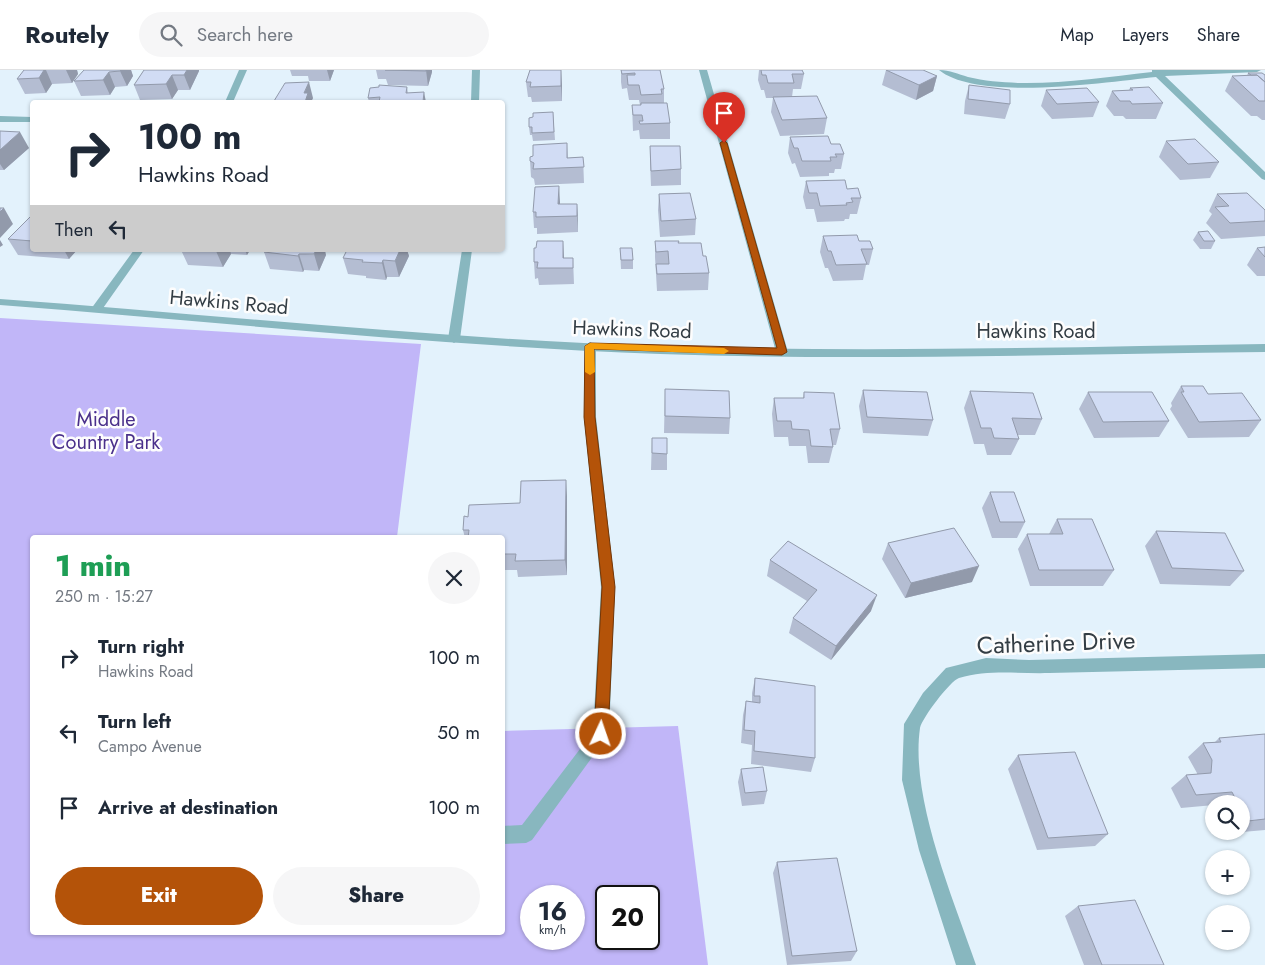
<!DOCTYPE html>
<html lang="en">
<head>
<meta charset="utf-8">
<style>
	body { margin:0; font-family:Jost,sans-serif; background:#f6f6f7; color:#1f2937; height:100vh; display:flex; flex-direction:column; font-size:19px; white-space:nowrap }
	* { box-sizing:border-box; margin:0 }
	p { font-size:16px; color:#747a83 }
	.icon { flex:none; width:28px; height:28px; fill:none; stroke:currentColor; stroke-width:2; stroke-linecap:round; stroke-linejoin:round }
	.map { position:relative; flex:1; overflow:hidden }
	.drawer { position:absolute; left:30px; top:465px; width:475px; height:400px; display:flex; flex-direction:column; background:#fff; border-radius:5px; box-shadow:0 1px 4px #0004 }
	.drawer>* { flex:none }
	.guide { position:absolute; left:30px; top:30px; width:475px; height:152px; border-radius:5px; box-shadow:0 1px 4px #0004; background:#fff; color:#1f2937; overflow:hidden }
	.buttons { position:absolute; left:1205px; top:725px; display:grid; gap:10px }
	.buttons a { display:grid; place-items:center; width:45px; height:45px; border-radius:50%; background:#fff; box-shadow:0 1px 4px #0004; font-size:25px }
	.speed { position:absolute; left:520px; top:815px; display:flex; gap:10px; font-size:25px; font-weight:700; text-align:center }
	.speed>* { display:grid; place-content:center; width:65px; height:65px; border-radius:50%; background:#fff; box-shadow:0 1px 4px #0004; line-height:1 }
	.speed small { font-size:12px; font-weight:400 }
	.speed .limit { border:2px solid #111; border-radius:8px; background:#fff; color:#111 }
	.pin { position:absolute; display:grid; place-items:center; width:42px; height:42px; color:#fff; margin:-51px -21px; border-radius:50% 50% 50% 0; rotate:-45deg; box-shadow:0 0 5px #0007 }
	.pin .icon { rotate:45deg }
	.me { position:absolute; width:55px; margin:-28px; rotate:3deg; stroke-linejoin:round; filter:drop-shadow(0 0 4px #0008) }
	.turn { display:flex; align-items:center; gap:18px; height:105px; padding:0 25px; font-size:22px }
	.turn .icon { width:65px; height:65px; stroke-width:2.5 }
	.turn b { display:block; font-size:35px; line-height:42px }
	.then { display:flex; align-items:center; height:48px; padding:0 25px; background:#0003; gap:10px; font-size:19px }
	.round { display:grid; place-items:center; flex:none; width:52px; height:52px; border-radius:26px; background:#f6f6f7 }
	.overview { display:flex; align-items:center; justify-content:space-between; height:85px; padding:0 25px }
	h1 { font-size:30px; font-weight:800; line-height:38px; color:#1e9e55 }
	.primary-button { display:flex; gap:10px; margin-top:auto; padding:10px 25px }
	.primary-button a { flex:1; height:58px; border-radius:30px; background:#b45309; color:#fff; font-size:20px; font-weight:800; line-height:58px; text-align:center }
	.primary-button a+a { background:#f6f6f7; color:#1f2937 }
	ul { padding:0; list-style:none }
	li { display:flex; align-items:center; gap:15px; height:75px; padding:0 25px }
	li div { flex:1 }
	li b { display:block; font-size:19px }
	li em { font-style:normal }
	header { display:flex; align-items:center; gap:30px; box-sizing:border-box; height:70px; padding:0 25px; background:#fff; border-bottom:1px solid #e0e1e3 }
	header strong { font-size:24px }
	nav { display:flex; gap:28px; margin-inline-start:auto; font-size:18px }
	.search { width:350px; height:45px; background:#f6f6f7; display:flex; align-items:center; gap:12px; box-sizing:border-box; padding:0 18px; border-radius:28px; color:#747a83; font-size:19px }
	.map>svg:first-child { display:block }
</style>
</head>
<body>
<header>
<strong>Routely</strong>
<div class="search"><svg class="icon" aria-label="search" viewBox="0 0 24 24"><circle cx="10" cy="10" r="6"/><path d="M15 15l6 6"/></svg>Search here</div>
<nav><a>Map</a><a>Layers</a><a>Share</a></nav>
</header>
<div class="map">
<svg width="1265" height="895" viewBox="0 0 1265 895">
	<rect width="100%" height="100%" fill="#e3f2fc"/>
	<path fill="#c1b6f8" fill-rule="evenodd" d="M0,248L421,274L397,467L32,468V862H502L503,661L678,656L708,895H0ZM531,826H574V869H531ZM606,826H649V869H606Z"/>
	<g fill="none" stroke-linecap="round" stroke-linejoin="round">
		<path fill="#88b7bf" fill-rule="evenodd" d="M590,272L596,276V347L615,517L609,664L532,770L526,773L502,774V756L522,755L593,662L601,517L584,347V276Z"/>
		<path fill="#88b7bf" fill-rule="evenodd" d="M239,0H247L233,32H225Z
			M472,0H480L479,32H471Z
			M699,0H707L788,282L786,285L782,286L776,282Z
			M939,0C950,0 958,4 968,7C984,11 1001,12 1018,13C1063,14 1107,7 1152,2V0H1261L1257,2L1165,6L1265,102V110L1262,109L1156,7C1107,12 978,32 939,0Z
			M0,46L32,47V52H0Z
			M134,180H144L101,241H93L91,239Z
			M462,180H472L460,269L454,273L448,269Z
			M1265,584V598C1193,600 1121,601 1049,603C1019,604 989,599 959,608C950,611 922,648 920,658C910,728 953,828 976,895H956L919,780L902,710L904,654L923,623L946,598L986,588L1029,590Z"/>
		<path fill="#88b7bf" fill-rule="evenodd" d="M0,229C220,245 440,269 660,276C862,283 1064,277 1265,274V282C1064,284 862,291 660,284C440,276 220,252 0,235Z"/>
	</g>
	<path fill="#b4bdd2" d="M24,0H77L78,4L72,13L52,14L46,23L25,24L17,9Z
		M84,0H131L133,6L127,16L115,17L110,25L81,26L74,11Z
		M144,0L199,1L190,20H178L172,29L140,30L134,15Z
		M290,0H334L330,11H309L308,6H292Z
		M376,0H432V2L428,16L388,15L386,9H378Z
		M530,0L562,15V31L532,32L531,27H528L526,12Z
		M621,0H660L664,19V33L670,53V69H640L639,60L633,61L632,35H640L639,30H629L627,18L622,19L621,12Z
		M759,0H802L804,4L801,19H793L792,27L827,48L824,64L780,66L771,42L773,28H766L764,20H761L758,10Z
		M886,0L937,6L933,21L916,30L882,15Z
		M1248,3L1265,5V50H1262L1257,46H1251L1225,21L1232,6H1247Z
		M969,15L1010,34L1005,49L964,44L965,31Z
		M407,17L408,23L426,32H369L368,28Z
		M1130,18L1163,33L1156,49H1126L1123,46H1114L1106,36L1112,21L1129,20Z
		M1046,20L1099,32L1093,47L1052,49L1041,36Z
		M313,28L311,32H274V31Z
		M553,42L555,70L533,71L532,65H530L529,57L533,47Z
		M0,61L29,78L4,100H0Z
		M790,67L831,74L844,84L841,99H835L834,103H829V106L800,107L795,93L792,94L788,83Z
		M1166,71L1219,92L1210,108L1180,110L1159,87Z
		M567,73L568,88L583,87L584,113L535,115L534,109L531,107L530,91Z
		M650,76L681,99V115L651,116L650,92Z
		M806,111L847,119L861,128L857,144H850L849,149H845L844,151L817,152L814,139H806L803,127Z
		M659,124L696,149L695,165L660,167L658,140Z
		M1217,124L1265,140V166L1221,169L1206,153L1212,144L1209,141Z
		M560,134H577L578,162L537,164V158H534L533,142Z
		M32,145V180H77L69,189L18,185L8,169Z
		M1198,162L1215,171L1211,179H1200L1193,170Z
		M823,166L859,171L873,179L869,195H866L863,210L833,211L828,198H825L820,182Z
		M655,171H679V173L703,186L709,203L708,220L657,221L655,187Z
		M1265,177V206H1257L1247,195L1257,178Z
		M620,178L633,190V199H621Z
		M181,180H250L247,185L231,184L223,197L188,195Z
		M347,180H407L409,186L399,207H387L386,210L366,208V206L348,204L343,188Z
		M264,182L326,185L319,201L304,200L303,202L270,199Z
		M564,188H573L574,214L539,215L538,208L535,209L534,192Z
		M1181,316L1208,324L1261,350L1249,367L1188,368L1170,339L1172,336L1171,333Z
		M665,319L730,348L729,364L664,363Z
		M863,320L933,350L928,366L863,363L859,336Z
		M970,321L1042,349L1035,365H1017L1019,369L1011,385H987L984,374H974L964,338Z
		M804,322L840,359L836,375H833V377L829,393H808L806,376H789L788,367H774L772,344L774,328H803Z
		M1088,322L1169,351L1159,367L1094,368L1079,339Z
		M652,368L667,384V400H651Z
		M990,422L1025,452L1017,468H992L982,438Z
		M567,426V505L518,507L517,500H503L502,468H465L463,460L468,447L520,433Z
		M1057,449L1114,500L1103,516H1030L1018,479L1027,464H1049Z
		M1156,461L1244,501L1230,516L1160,514L1145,476Z
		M888,473L972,512L905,528L882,489Z
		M770,490L871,541L831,590L789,563L793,548L807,531L767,506Z
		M755,608L815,688L811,702L751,694L752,675L741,673L743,645L746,631L752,632V623Z
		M1265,664V760L1231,763L1230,761H1241V734H1214V735L1181,738L1171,718L1186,705L1197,704V703L1188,687L1203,673L1215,672L1219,668Z
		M1018,685L1108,764L1095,776L1037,780L1008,699Z
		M741,699L767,721L764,734L742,736L738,712Z
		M777,792L857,881L851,891L787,895L773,803Z
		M1078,836L1164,895H1084L1065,846Z"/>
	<path fill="#929aab" d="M44,0H46L52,14L46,23L39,8Z
		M66,0H77L78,4L72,13Z
		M121,0H131L133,6L127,16L120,1Z
		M187,0H199V1L190,20L184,5Z
		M327,0H334L330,11Z
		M426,0H432V2L428,16Z
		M561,0L562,15V31L561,16Z
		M109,2L115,17L110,25L103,10Z
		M172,5L178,20L172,29L166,14Z
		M937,6L933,21L916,30L919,15Z
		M309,12L313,28L311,32H305L306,29L304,23Z
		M424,22L426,32H423Z
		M20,62L29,78L4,100L0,94V80Z
		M559,116L560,132V146L558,134Z
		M577,134L578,150V162L577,146Z
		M4,138L13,154L0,168V142Z
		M0,170L3,175L0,177Z
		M563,171L564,187V198L563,188Z
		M64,180H77L69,189Z
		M217,180H230L231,184L223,197L216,181Z
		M245,180H250L247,185Z
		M316,180H325L326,185L319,201L314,184Z
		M400,180H407L409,186L399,207L395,191Z
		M299,184L304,200L303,202L298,186Z
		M383,190L387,207L386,210L382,193Z
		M566,410L567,426V505L565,490Z
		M979,496L972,512L905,528L911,513Z
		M877,525L871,541L831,590L836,576Z"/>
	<path fill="#d1dcf4" stroke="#929aab" d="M24,0H44L39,8L17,9Z
		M84,0H121L120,1L109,2L103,10L74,11Z
		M144,0H187L184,5H172L166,14L134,15Z
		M385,0H426V1Z
		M530,0H561V16L530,17L531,12H526Z
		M621,0H660L664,19H661L662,24L641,25L639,15H628L627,5H635V3L622,4Z
		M761,0H802L804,4H792L794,13H768L766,5H762Z
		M886,0H923L937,6L919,15Z
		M1248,3H1262L1265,5V12L1257,5H1251Z
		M1257,5L1265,12V31H1259L1232,6Z
		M309,12L304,23H308L305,32H295V31H274L285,13Z
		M379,15L407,17L406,23L424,22L423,32H379L380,27L368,28L370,18L379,17Z
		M969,15L1010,20V34L968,29Z
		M1149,17L1163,33L1132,34L1130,31H1120L1112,21L1133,20L1130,18Z
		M1087,18L1099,32L1057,34L1046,20Z
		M817,26L827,48L782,50L773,27Z
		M641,33H667L670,53L640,54L639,51H643L642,45H633L632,35H641Z
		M553,42L554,62L532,63V57H529V48L533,47V43Z
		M0,61L20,62L0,80Z
		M828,66L831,74H840L844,84H835L837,87H830L831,91H802L798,78H794L790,67Z
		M1195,69L1219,92L1188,94L1166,71Z
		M567,73V88L583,87L584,97L533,99L534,93L530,91V87L533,86V75Z
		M650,76H680L681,99L651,101Z
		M845,110L847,119L858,118L861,128H851L853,132L846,133L847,135L820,136L817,123H809L806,111Z
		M559,116L558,134H577V146L536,147V142H533L535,117Z
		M690,123L696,149L661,151L659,124Z
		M1247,123L1265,140V151L1230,153L1215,137L1229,136L1217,124Z
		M0,138H4L0,142Z
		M32,145V171L8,169Z
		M1208,161L1215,171H1204L1198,162Z
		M857,165L859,171H870L873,179H861L867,194L836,195L831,181H828L823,166Z
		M537,171H563V188H573V198H537L538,192H534V178H536Z
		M655,171H679L678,173H701L703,186H706L709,203L657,204L656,194H669L668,181L656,182Z
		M1265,177V187L1257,178Z
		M620,178H632L633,190H621Z
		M199,180H217L216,181Z
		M266,180H316L314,184H299L298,186L264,182Z
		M347,180H400L395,191L383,190L382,193L362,192L363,190L343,188Z
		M1181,316H1203L1208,324L1242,323L1261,350L1199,352L1181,322H1184Z
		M665,319L729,321L730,348L665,346Z
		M863,320L927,322L933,350L867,347Z
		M970,321L1033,323L1042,349L1012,348L1019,369L994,368L991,358H981Z
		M804,322L834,323L840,359H830L833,377L811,376L809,360L792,359L791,351H777L774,328H804Z
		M1088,322H1152L1169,351L1103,352Z
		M652,368H667V384L652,383Z
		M566,410L565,490L515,491L516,484H502V468H468L469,460H463L464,446L468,447L469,435L520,433L521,411Z
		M990,422H1014L1025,452H1000Z
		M1057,449H1092L1114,500H1039L1027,464H1063Z
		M954,458L979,496L911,513L888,473Z
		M1156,461L1225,463L1244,501L1172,498Z
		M788,471L877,525L836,576L793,548L817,520L770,490Z
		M755,608L815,616V688L754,681L755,661L744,660L746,631L760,633V626H754Z
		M1265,664V749L1248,751L1241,739V734H1238L1232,722L1196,725L1186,705L1211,703L1212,690L1203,673L1221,672L1219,668Z
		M1075,682L1108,764L1048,768L1018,685Z
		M763,697L767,721L745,723L741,699Z
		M837,788L857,881L792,886L777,792Z
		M1135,830L1164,895H1102L1078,836Z"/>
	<path fill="#b45309" stroke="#753606" d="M724,70L727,73L787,282L782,285L594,279L595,347L615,517L608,664L606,668L601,670L596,668L594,664L602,517L584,347L585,276L590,273L777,278L720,73Z"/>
	<path fill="#f59e0b" d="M590,273L724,278L729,281L724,284L594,279L595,302L590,305L585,302V276Z"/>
	<g text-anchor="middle" stroke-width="5" stroke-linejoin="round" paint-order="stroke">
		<g font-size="20" fill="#333d44" stroke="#fdfdfd">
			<text transform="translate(229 232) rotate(5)" y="7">Hawkins Road</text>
			<text transform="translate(632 259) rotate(2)" y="7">Hawkins Road</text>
			<text x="1036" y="268">Hawkins Road</text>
		</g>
		<g font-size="20" fill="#4a308b" stroke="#fdfdfd">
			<text x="106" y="356">Middle<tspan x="106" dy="23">Country Park</tspan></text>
		</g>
		<g font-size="24" fill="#333d44" stroke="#fdfdfd">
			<text transform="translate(1056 573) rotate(-2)" y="8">Catherine Drive</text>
		</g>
	</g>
</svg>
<div class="buttons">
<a><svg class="icon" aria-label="search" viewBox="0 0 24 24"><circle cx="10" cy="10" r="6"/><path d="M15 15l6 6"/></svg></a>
<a>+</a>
<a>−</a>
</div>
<div class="speed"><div>16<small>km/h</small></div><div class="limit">20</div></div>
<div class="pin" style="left:724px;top:73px;background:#d93025"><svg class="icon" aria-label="arrive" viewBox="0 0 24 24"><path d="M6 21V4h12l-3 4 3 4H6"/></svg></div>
<svg class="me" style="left:601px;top:664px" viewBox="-20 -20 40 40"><circle r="17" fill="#b45309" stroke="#fff" stroke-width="3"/><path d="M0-11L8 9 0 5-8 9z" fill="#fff"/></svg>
<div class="guide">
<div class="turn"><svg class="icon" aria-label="right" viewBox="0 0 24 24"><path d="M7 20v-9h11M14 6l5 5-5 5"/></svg><div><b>100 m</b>Hawkins Road</div></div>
<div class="then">Then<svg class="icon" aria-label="left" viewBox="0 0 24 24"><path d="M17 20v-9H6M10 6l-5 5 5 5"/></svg></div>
</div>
<section class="drawer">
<div class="overview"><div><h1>1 min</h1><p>250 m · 15:27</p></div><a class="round"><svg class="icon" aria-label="close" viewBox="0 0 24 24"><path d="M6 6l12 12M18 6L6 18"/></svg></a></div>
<ul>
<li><svg class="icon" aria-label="right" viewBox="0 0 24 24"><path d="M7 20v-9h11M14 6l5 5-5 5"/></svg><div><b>Turn right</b><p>Hawkins Road</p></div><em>100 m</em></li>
<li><svg class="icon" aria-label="left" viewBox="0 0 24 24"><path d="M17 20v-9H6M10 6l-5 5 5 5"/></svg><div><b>Turn left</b><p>Campo Avenue</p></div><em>50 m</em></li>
<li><svg class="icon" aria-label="arrive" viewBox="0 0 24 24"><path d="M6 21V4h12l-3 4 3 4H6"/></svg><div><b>Arrive at destination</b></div><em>100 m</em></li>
</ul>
<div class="primary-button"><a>Exit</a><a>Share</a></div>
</section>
</div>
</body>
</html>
